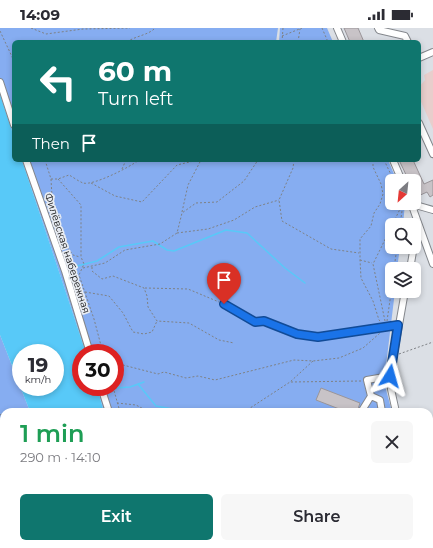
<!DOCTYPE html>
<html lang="en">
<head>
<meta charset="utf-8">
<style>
	body { margin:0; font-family:Montserrat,sans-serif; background:#f7f7f7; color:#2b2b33; height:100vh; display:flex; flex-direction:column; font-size:15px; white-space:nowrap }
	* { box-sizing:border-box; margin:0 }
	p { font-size:13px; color:#7c7c81 }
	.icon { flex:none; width:22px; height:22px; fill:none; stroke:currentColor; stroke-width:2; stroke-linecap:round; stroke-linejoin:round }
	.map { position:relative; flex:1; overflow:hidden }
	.panel { position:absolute; left:0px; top:380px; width:433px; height:140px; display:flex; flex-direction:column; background:#fff; border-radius:12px 12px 0 0; box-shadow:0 2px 6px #0003 }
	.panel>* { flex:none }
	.top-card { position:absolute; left:12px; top:12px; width:409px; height:122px; border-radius:6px; box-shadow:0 2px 6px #0003; background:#0f766e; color:#fff; overflow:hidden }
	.needle { width:26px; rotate:207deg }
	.fabs { position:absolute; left:385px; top:146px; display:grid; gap:8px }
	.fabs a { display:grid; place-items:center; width:36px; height:36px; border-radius:6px; background:#fff; box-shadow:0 2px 6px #0003; font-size:20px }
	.speed { position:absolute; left:12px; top:316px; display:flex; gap:8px; font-size:20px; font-weight:700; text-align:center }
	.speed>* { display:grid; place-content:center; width:52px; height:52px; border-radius:50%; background:#fff; box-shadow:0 2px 6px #0003; line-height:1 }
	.speed small { font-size:10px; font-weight:400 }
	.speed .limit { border:6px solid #d22; background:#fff; color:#111 }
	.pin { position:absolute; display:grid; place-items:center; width:34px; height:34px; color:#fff; margin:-41px -17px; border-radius:50% 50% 50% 0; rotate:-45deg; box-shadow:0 0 4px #0007 }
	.pin .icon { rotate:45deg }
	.me { position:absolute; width:44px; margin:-22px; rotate:8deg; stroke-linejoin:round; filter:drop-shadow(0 0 3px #0008) }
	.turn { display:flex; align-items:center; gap:14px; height:84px; padding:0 20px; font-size:18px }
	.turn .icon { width:52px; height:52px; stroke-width:2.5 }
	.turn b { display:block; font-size:28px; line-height:34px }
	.then { display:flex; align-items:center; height:38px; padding:0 20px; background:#0003; gap:8px; font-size:15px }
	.round { display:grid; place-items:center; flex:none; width:42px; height:42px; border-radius:6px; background:#f7f7f7 }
	.summary { display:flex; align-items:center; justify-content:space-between; height:68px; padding:0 20px }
	h1 { font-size:24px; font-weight:600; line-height:30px; color:#1e9e55 }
	.cta { display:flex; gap:8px; margin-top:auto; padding:8px 20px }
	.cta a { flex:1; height:46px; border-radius:6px; background:#0f766e; color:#fff; font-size:16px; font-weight:600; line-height:46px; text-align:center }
	.cta a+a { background:#f7f7f7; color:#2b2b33 }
	.status { display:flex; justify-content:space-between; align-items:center; height:28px; padding:0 20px; background:#fff; direction:ltr }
	.status svg { height:11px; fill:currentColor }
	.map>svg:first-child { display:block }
</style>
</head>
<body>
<div class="status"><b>14:09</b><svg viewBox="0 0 49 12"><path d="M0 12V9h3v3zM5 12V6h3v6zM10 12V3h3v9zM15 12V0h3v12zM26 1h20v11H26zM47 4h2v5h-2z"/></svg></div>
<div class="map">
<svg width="433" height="520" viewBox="0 0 433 520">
	<rect width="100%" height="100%" fill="#dbdfe5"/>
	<path fill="#e8cecc" d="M433,42V101L419,69V59L425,52L424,47Z"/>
	<path fill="#86adf1" d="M0,0H278L276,14H14V109L0,66Z
		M280,0H327L333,14H279Z
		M22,132H388L397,153H392V175H405L403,197H392V219H400L397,241H392V263H395L384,354L392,384H104L97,359H115V325H86Z
		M0,307L29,381L27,384H4V516H10L8,520H0Z
		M301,516H385L381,520H302Z"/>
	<path fill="#58c9f8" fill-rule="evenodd" d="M0,66L14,109V132H22L86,325H81V359H97L104,384H27L29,381L0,307ZM21,325H55V359H21Z
		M10,516H123L122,520H8Z"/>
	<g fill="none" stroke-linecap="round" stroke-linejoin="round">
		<path stroke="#58c9f8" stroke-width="1.5" d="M69,240L97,233L119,219L153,213L167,222L174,223L226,202L247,205L285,240L305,255
			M138,356L156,378L173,381
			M104,359L110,360
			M116,360L130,359L144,354"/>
	</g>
	<path fill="#c8c3c7" stroke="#9a9599" d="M344,0H358L364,14H350Z
		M399,132H413L424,156L433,152V167L430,169L427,164L416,169L414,164V153H409Z
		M321,360L360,375L357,384H347L316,372Z"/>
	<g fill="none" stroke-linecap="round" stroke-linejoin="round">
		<defs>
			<path id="minor" d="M337,0L343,14
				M378,0L379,2L405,8L408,14
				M419,30L433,24
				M0,54L14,97
				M419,95L433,126
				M26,132L65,243L90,325
				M393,132L402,153
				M411,175L433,236
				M412,176L433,182
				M410,241L414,218L421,203
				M224,276L255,294L264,293L297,306L318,309L398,297
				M101,359L109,384
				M371,368L380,372L382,384
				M361,384L371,368L367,352L390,348
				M396,384L391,361L390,348L405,263
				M429,476L433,486
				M368,516V520
				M126,520L127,516
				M165,520V516"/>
		</defs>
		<use href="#minor" stroke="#84878c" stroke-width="8"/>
		<path stroke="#7e8185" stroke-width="1" stroke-dasharray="2 2" stroke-linecap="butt" d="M31,0L46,6L83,1L130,0
			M322,0L328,14
			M0,3L14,33
			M282,8L302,0
			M127,14C135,8 149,7 155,0
			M282,14L283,0
			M298,14L300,1
			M45,132L51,151L52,169L55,185L66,218L73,227L80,229
			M294,132L293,140L279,172L282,193L331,221L359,225
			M373,132V139L381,156L383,166L380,176L374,185L371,198L360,211V232L361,250L373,273L379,292L381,294
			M384,132L394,153
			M122,141L126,132
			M51,151H58L69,147C73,149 78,153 83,155C93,158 130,139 139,132
			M58,151L81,177V229L84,236L79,247L94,291L103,325
			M91,155L115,168L142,174L177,137L198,132
			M182,184L188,157L201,132
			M400,197L403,176
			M177,205L208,201L234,192L255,179L279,172
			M360,232L372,235
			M92,239V243L102,251L113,248L144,260L147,268L148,279L157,293L189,295L219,312L234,315
			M83,240L105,235L125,222L160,216L177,205L182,185L196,175L217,174L244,153L258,132
			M394,241L397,219
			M145,260L188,261L219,274
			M85,264L109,268L123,285L133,304L144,306L152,304L157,293
			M385,293L373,236L403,175
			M387,293L392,258
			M399,326L433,314
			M115,335L158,346L164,344L186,350L198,348L215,352L294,332L313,333L339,330L363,320L380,305
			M291,354L361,353
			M113,359L120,384
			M117,375L136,377L149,384
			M151,384L155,381
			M244,384L290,354L313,333
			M0,387L2,386L4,400
			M0,461L4,458
			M0,467L3,471
			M0,491L4,472"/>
		<use href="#minor" stroke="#fff" stroke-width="6"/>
	</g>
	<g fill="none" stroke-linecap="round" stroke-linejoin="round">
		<defs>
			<path id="route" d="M224,276L255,294L264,293L297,306L318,309L398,297L390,348"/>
		</defs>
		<use href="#route" stroke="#114b97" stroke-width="10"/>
		<use href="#route" stroke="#1a73e8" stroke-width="7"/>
	</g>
	<g text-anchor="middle" stroke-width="3.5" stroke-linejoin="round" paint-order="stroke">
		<g font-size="10" fill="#141517" stroke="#e8ecf2">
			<text transform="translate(68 225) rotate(72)" y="4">Филёвская набережная</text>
		</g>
	</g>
</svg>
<div class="fabs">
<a><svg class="needle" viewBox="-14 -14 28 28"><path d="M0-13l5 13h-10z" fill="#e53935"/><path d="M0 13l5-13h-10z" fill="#7c7c81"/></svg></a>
<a><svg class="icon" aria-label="search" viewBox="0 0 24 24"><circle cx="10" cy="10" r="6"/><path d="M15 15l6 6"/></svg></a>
<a><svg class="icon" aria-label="layers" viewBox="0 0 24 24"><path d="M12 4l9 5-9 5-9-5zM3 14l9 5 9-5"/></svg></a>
</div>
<div class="speed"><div>19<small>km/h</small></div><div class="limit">30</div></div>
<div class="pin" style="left:224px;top:276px;background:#d93025"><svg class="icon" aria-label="arrive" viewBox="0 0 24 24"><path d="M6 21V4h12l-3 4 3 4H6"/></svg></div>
<svg class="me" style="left:390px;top:348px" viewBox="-20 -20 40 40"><path d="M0-17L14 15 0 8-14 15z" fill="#1a73e8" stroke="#fff" stroke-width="4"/></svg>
<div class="top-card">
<div class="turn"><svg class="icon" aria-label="left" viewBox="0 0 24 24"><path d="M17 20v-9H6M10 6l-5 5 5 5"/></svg><div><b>60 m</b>Turn left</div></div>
<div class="then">Then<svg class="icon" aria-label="arrive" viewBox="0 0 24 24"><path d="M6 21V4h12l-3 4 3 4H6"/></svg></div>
</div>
<section class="panel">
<div class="summary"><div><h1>1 min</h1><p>290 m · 14:10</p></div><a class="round"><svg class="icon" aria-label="close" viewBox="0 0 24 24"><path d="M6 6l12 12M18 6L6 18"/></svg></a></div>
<div class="cta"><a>Exit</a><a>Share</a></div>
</section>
</div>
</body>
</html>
